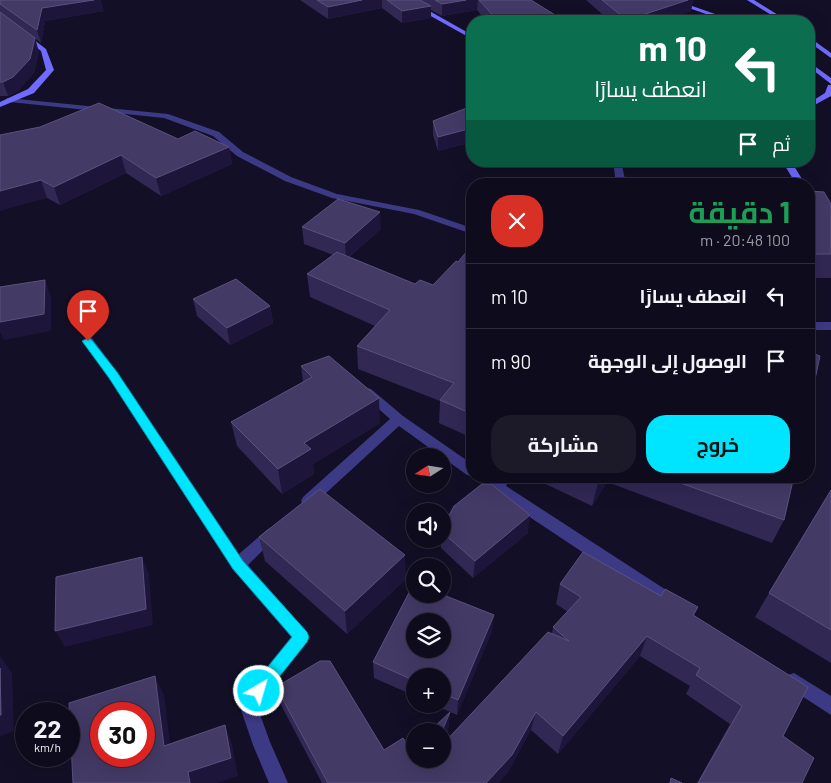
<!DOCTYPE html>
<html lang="ar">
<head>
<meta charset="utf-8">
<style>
	body { margin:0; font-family:Barlow,Cairo,sans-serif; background:#1c1929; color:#f1f3f6; direction:rtl; height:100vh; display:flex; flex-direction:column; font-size:19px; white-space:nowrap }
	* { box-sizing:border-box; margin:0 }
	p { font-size:16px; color:#9b9ba3 }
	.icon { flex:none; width:28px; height:28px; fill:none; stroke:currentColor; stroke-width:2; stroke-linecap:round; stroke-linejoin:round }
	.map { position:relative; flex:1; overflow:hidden; direction:ltr }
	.panel { position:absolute; left:466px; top:178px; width:349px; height:305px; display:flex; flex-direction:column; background:#0e0b1c; border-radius:20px; box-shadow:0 5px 20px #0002,0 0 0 1px #2e2b3b; direction:rtl }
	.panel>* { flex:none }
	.guide { position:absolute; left:466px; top:15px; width:349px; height:152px; border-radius:20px; box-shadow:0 5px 20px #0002,0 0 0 1px #2e2b3b; direction:rtl; background:#0b6e4f; color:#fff; overflow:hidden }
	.needle { width:32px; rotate:258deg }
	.tools { position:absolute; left:406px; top:448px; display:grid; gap:10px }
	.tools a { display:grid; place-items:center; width:45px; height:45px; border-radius:50%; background:#0e0b1c; box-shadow:0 5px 20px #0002,0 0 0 1px #2e2b3b; font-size:25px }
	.speed { position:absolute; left:15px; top:702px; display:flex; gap:10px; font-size:25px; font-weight:700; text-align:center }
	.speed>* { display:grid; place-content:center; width:65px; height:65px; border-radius:50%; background:#0e0b1c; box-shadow:0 5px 20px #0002,0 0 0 1px #2e2b3b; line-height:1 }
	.speed small { font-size:12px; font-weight:400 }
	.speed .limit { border:8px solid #d22; background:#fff; color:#111 }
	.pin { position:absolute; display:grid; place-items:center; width:42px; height:42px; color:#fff; margin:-51px -21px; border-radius:50% 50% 50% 0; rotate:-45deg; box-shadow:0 0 5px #0007 }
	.pin .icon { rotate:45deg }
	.me { position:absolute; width:55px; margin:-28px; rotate:38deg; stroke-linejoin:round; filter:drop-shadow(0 0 4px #0008) }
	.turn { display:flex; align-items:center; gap:18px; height:105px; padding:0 25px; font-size:22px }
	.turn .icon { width:65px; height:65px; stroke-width:2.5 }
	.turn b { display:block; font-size:35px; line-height:42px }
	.then { display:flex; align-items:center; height:48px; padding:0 25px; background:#0003; gap:10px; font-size:19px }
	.round { display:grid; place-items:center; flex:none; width:52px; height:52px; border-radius:20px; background:#1c1929 }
	.summary { display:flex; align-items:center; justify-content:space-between; height:85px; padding:0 25px }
	h1 { font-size:30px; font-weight:700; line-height:38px; color:#1e9e55 }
	.primary-button { display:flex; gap:10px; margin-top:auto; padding:10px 25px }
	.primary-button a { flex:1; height:58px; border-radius:20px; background:#00e5ff; color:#111; font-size:20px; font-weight:700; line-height:58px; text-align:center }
	.primary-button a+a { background:#1c1929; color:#f1f3f6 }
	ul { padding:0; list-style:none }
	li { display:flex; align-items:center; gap:15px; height:65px; padding:0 25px; border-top:1px solid #2e2b3b }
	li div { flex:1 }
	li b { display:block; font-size:19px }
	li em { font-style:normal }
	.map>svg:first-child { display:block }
</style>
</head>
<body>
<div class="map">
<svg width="831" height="783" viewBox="0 0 831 783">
	<rect width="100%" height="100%" fill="#130f26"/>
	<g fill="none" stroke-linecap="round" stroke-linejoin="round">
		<path fill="#3d3a85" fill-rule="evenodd" d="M7,98L168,114L219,132L243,152L291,177L337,194L419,210L472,228V234L414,214L332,198L285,181L237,156L213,136L164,118L10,102H7Z
			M613,161H621L626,184H616Z
			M809,322H831V330H809Z
			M88,337L92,338L117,372L239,554L268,529L273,527L278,529L280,533L248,565L307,632L309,637L257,706L270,742L288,783H269L253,745L239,704L242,698L291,637L233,570L109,378L82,341Z
			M367,388L371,389L403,416L472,464V476L467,475L399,426L313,505L308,507L303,505L301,501L303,497L390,419L363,395L361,392L363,389Z
			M473,476H491L495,479L497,476H512L506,486L680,599L682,604L680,609L674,611L668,609L492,492Z
			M794,673L831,696V715L788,687L785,681L788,675Z"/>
		<path fill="#6f6bff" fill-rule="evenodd" d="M402,0H410L472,35V39Z
			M666,0H675L735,21H726Z
			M747,0H754L788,21H781Z
			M0,14L46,49L54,70L34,93L0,107V102L28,89L46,70L41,51L0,19Z
			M809,37L831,53V58L809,42Z
			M809,62L831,78V84L809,67Z
			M828,85H831V96L809,108V103L825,93Z
			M782,161H791L805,184H796Z"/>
	</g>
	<path fill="#312854" d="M0,0L104,11L45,21L41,43L33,37L39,52L34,73L18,91L8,96H0Z
		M300,0H531L560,21H486L477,10L442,16L431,10V18L402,23L382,8L328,19Z
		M586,0H693L691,11L660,21H610Z
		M472,106V142L438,151L433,135V121Z
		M0,135L178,139L229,147L232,164L161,196L126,173L60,205L47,198Z
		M809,191L831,204V278H809Z
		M302,227L381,229L349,257L415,284L433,285L458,262L472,245V438L439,423L440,401L358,369L357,346L375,326L310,297L307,274L333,255L304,244Z
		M193,299L270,306L273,323L230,345L197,316Z
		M301,366L380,423L313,464L314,474L282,494L237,446L231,422L303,382Z
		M535,476H794L784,520L772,543L607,482L592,506L535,479Z
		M831,490V663L755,617L769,593Z
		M442,529L528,533L473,578L441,548V539H442Z
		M259,537L406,579L347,634L265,561Z
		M560,584L661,596L698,607L694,616L783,736L802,783H697L730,724L686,694L690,686L640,656L558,754L531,730L508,772L498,783H322L281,705L276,687L384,750H411L442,731L450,712L448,730L443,744L552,634L553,627L568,612L556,604Z
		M492,631L457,715L432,704H442V676H415V696L374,678L373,662Z"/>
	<path fill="#1d163a" d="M94,0H101L104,11L45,21L41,43L37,30L42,8Z
		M362,0H382V8L328,19V7Z
		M466,0H478L477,10L442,16V4Z
		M688,0H693L691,11L660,21H627V20Z
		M431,6V18L402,23V11Z
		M560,18V21H529Z
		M35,38L39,52L34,73L18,91L8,96L3,82Z
		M472,128V142L438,151V137Z
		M229,147L232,164L161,196L156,178Z
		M121,155L126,173L60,205L54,187Z
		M41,180L47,198L0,211V191Z
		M380,212L381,229L346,259L345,243Z
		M45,280L51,297V331L4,340L0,332V322Z
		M270,306L273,323L230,345L227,328Z
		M379,398L380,423L313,464L314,474L282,494L278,469L304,443Z
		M602,476H608L607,482L592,506L598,483Z
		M530,515L528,533L473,578L475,561Z
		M405,555L406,579L347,634L345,611Z
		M142,557L149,574L153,625L65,647L55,631Z
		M494,615L492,631L457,715L458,700Z
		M647,636L640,656L558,754L563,736Z
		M0,656L12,673L14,731L0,736Z
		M155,676L164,695L173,764L164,746Z
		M450,712L448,730L442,746V731Z
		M536,712L531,730L508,772L498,783H486Z
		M225,725L232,744L238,776L217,783H190L188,772Z"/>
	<path fill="#433a66" stroke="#5a527e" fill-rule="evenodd" d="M0,0H94L42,8L37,30L0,4Z
		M317,0H362L328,7Z
		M387,0H420L431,6L402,11Z
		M435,0H466L442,4Z
		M479,0H531L560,18L529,21H498Z
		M602,0H688L627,20Z
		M0,12L35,38L30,59L13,77L3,82H0Z
		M99,103L178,139L195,131L229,147L156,178L121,155L54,187L41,180L0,191V135L40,127Z
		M472,106V128L438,137L433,121Z
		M809,191L824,192L831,204V254H809Z
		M338,199L380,212L345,243L302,227Z
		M472,245V414L440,400L454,383L357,346L390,310L307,274L337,252L415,284L420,280L433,285L456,261L458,262Z
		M236,279L270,306L227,328L193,299Z
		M45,280L44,314L0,322V287Z
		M809,352L820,356L809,407Z
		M329,356L379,398L304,443L311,449L278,469L231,422L312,377L301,366Z
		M583,476H602L598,483Z
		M661,476H794L784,520Z
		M482,484H491L530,515L475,561L442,532V529L454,506Z
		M320,489L405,555L345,611L259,537Z
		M831,490V630L769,593Z
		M583,552L661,596L665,589L698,607L693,615L808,687L783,736L814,758L802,783H698L742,706L696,675L700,668L647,636L563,736L536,712L512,755L486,783H328L276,687L320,661H330L384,750L403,738L411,750L415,747V759H442V745L548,632L569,641L553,627L581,597L560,584Z
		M142,557L146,609L55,631L56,577Z
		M414,583L415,584V594H441L494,615L458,700L442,693V676H415V681L373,662ZM415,621H442V649H415Z
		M0,668L1,715H0Z
		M155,676L164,746L225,725L231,758L188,772L190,783H73L69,703ZM101,714H144V756H101Z
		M450,712L442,731H430Z
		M671,778L682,783H670Z"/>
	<path fill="#00e5ff" stroke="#0095a6" d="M88,338L91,339L117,372L243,561L307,632L309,637L307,642L264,696L259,698L253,696L251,691L253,685L292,637L233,569L109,378L82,341Z"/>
</svg>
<div class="tools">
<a><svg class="needle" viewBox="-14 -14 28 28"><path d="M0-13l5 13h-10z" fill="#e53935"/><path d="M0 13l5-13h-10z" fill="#9b9ba3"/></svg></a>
<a><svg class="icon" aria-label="sound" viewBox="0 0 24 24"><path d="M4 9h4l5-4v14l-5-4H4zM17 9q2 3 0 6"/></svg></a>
<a><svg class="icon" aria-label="search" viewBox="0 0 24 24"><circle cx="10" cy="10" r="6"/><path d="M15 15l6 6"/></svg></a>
<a><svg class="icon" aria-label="layers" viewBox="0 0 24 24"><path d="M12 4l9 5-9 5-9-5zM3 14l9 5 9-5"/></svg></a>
<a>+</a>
<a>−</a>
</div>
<div class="speed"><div>22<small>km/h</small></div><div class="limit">30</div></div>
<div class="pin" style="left:88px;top:341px;background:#d93025"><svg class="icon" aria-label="arrive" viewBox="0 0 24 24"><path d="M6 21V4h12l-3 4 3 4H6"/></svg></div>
<svg class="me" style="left:259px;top:691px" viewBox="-20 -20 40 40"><circle r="17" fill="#00e5ff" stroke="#fff" stroke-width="3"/><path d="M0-11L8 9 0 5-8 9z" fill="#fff"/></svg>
<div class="guide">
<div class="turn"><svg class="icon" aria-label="left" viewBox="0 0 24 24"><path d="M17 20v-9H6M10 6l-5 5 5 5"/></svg><div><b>10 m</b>انعطف يسارًا</div></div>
<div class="then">ثم<svg class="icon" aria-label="arrive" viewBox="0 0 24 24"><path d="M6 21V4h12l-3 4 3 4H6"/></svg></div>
</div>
<section class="panel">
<div class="summary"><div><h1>1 دقيقة</h1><p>100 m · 20:48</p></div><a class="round" style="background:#d93025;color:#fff"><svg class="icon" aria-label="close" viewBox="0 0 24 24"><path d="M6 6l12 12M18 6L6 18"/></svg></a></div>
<ul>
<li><svg class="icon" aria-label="left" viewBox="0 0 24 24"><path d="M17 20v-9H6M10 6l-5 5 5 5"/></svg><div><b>انعطف يسارًا</b></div><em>10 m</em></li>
<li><svg class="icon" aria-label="arrive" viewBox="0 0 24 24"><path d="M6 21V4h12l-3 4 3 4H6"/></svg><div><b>الوصول إلى الوجهة</b></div><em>90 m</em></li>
</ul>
<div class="primary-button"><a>خروج</a><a>مشاركة</a></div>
</section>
</div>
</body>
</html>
